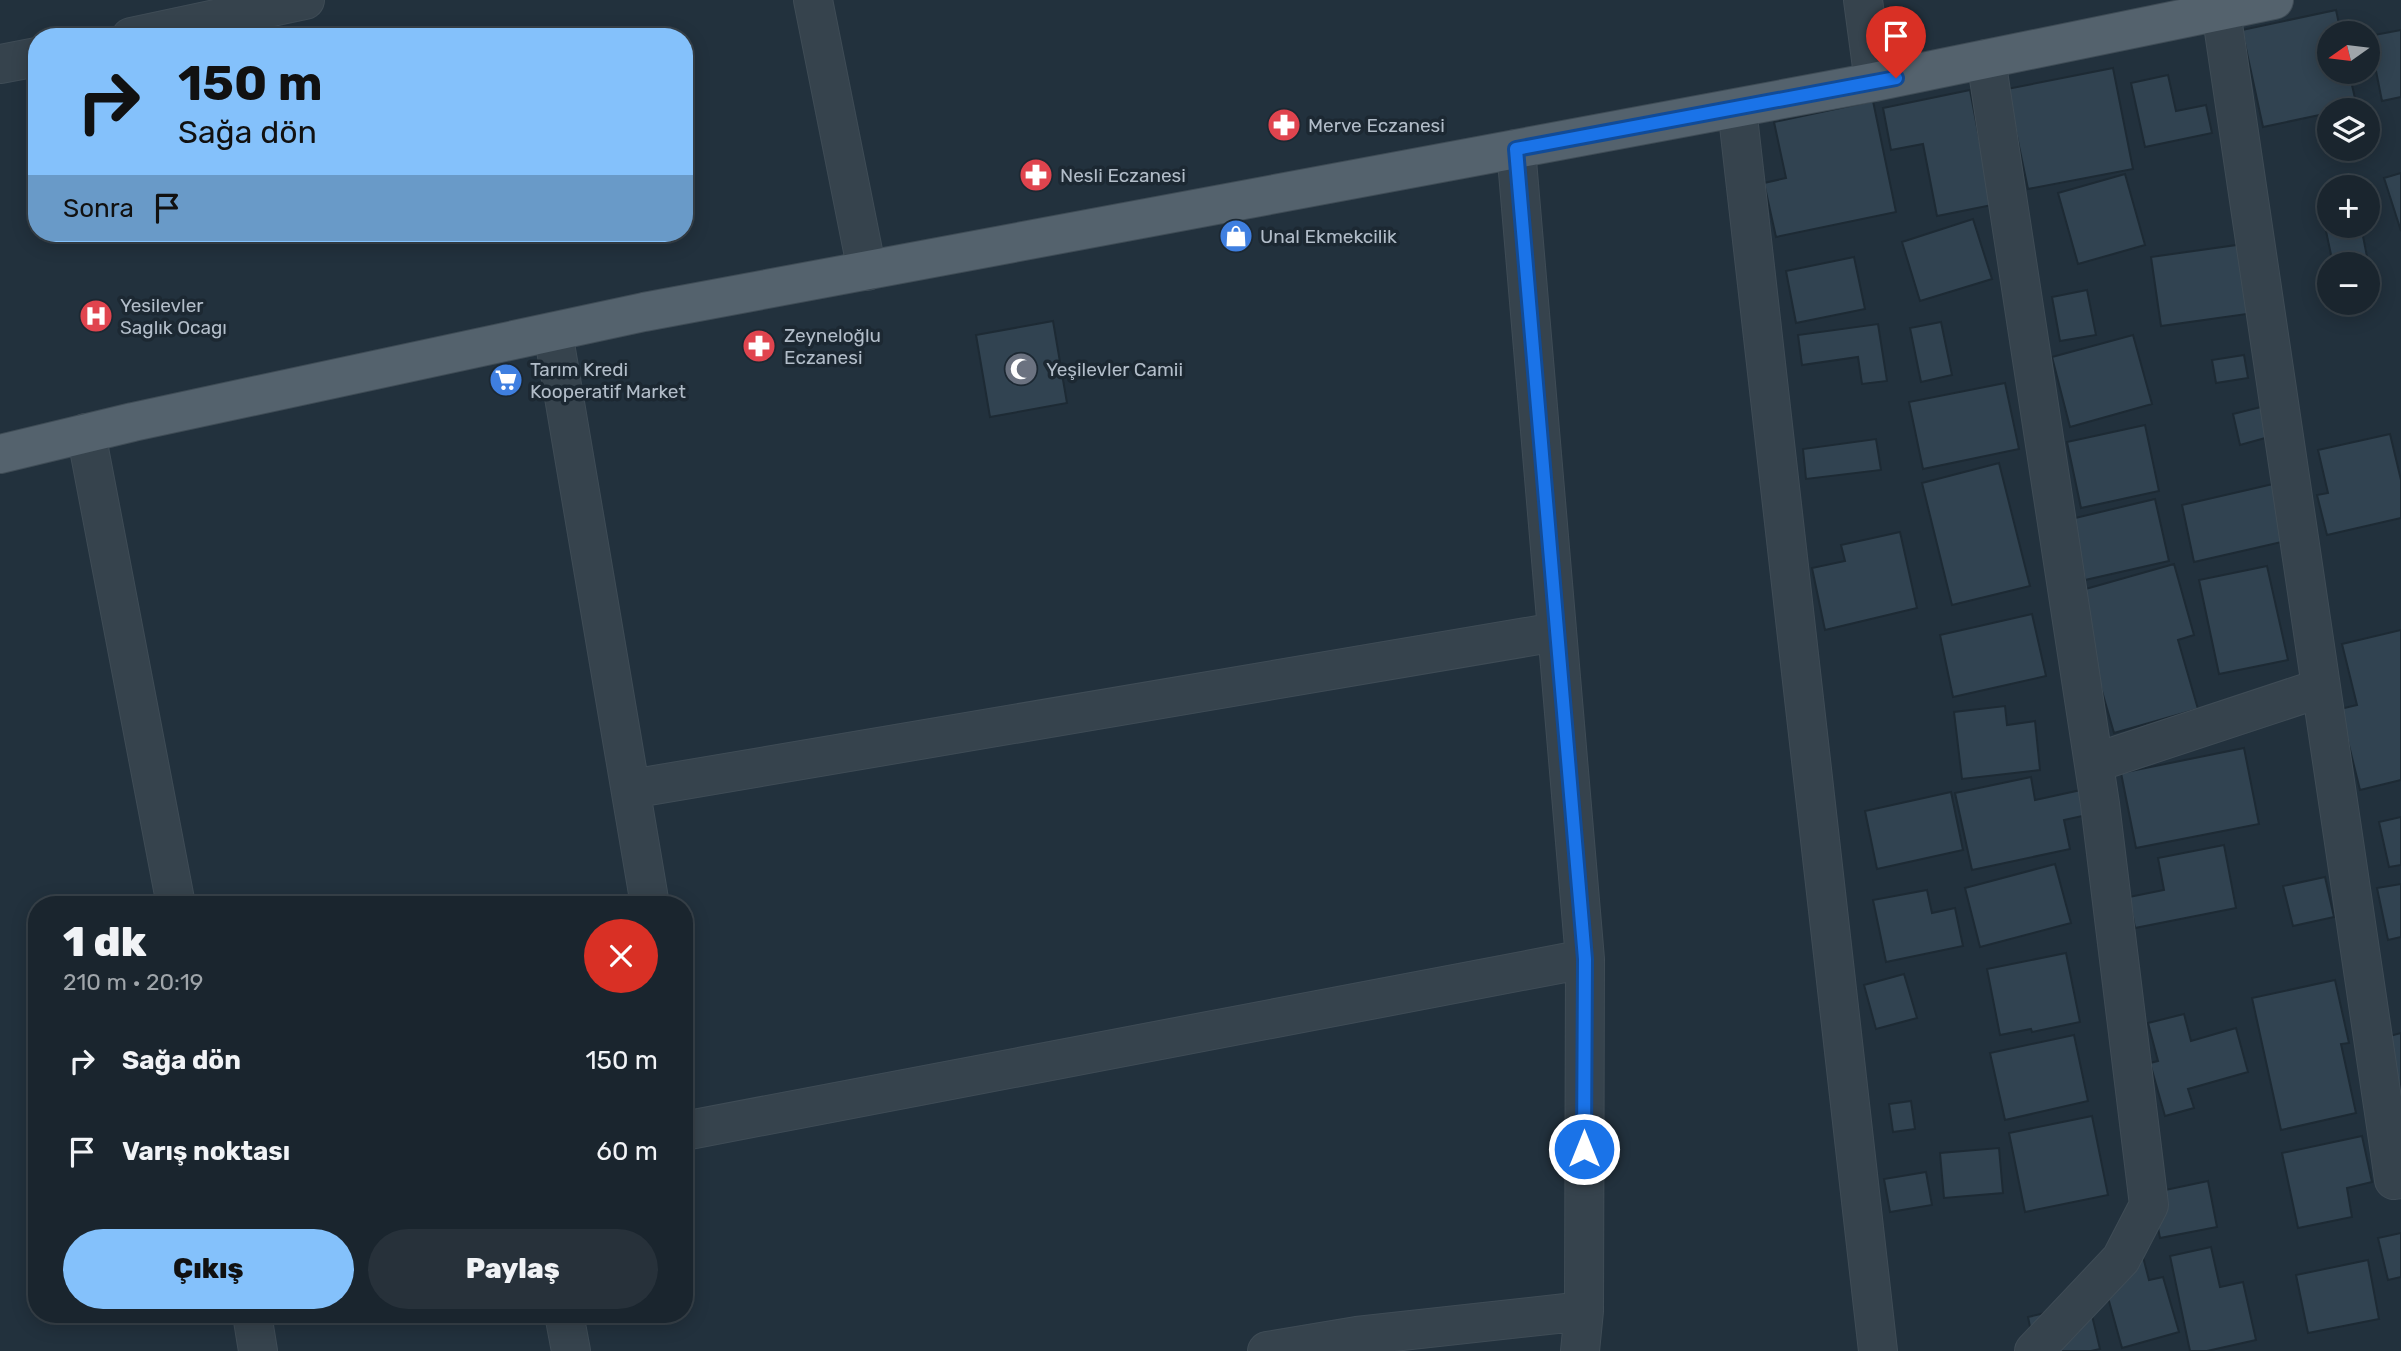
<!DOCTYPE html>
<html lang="tr">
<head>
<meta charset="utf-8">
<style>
	body { margin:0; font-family:Rubik,sans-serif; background:#27313a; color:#f1f3f6; height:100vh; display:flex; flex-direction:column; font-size:26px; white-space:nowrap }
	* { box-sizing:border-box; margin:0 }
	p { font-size:23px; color:#9fa5aa }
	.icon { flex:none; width:38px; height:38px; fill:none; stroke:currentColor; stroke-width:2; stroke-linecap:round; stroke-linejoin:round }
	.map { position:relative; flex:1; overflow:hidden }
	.side { position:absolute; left:28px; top:896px; width:665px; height:427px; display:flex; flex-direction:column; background:#1a252e; border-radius:28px; box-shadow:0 4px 18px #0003,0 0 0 2px #38424a }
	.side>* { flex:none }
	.hud { position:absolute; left:28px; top:28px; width:665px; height:214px; border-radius:28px; box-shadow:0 4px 18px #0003,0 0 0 2px #38424a; background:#84c1fb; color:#111; overflow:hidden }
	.needle { width:46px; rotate:256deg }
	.controls { position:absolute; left:2317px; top:21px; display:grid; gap:14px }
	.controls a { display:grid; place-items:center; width:63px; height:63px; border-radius:50%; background:#1a252e; box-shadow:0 4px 18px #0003,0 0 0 2px #38424a; font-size:35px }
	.pin { position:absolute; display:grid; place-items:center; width:60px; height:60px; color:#fff; margin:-72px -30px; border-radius:50% 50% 50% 0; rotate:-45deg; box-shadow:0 0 7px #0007 }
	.pin .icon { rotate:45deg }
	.me { position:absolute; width:77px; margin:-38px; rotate:0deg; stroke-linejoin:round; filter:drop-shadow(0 0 5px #0008) }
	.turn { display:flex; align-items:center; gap:24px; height:147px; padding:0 35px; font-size:32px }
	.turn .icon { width:91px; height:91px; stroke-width:2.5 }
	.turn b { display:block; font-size:49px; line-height:60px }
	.then { display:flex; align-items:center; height:66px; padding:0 35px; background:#0003; gap:14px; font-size:26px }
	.round { display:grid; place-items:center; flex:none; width:74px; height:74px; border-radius:37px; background:#27313a }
	.summary { display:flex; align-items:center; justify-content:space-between; height:119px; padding:0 35px }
	h1 { font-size:42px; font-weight:800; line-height:52px }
	.cta { display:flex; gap:14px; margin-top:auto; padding:14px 35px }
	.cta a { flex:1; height:80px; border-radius:42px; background:#84c1fb; color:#111; font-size:28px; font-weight:800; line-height:80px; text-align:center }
	.cta a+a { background:#27313a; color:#f1f3f6 }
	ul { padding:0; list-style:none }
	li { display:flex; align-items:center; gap:21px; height:91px; padding:0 35px }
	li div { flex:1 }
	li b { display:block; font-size:26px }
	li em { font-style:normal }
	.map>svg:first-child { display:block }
</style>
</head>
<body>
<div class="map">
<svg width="2401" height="1351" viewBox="0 0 2401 1351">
	<rect width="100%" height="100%" fill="#22313d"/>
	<path fill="#314351" stroke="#1d2a34" stroke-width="2" d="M2336,10L2341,33H2329V72H2349L2357,107L2329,110V113L2263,127L2242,30Z
		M2401,30V97L2382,101L2369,36Z
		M2113,68L2133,169L2028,189L2007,89Z
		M2168,75L2176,111L2206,105L2212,133L2145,147L2131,83Z
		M1970,90L1992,205L1937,216L1923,144L1891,150L1883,108Z
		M1873,101L1896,212L1776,237L1764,183L1786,178L1774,122Z
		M2401,173V231L2384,178Z
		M2125,174L2145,245L2078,264L2058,193Z
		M1973,219L1992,279L1920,301L1902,242Z
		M2352,226H2361L2372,282L2368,283V264H2333L2326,231Z
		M2244,244L2254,313L2161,326L2151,257Z
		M1854,257L1865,309L1796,323L1786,271Z
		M2087,290L2096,335L2060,341L2052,297Z
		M1053,321L1067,403L990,417L976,335Z
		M1941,322L1952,375L1921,382L1910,328Z
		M1878,324L1887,381L1862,384L1858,357L1802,365L1798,335Z
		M2133,335L2152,404L2070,427L2052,357Z
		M2244,355L2248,378L2216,383L2212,360Z
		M2005,383L2019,449L1923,469L1909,402Z
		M2269,405L2276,435L2240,445L2233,414Z
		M2145,425L2159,491L2081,508L2067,442Z
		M2390,434L2401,480V518L2327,535L2317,495L2328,493L2318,450Z
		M1876,439L1881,470L1806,479L1803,449Z
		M1999,463L2030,586L1952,605L1922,483Z
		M2273,484L2286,541L2194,562L2182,505Z
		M2155,499L2169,561L2085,580L2071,519Z
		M1900,532L1917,608L1825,630L1812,568L1845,561L1841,545Z
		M2174,564L2194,635L2178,640L2198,709L2114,733L2081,618L2082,590Z
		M2267,566L2288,660L2219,674L2199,580Z
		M2032,614L2046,676L1953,697L1940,635Z
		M2401,630V780L2360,790L2340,709L2357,705L2342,644Z
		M2005,706L2007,725L2035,721L2040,770L1962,779L1954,712Z
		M2244,748L2259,824L2136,848L2121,773Z
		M2031,777L2035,800L2081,790L2087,815L2064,820L2070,849L1972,870L1955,793Z
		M1951,792L1963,850L1877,869L1865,811Z
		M2401,817V865L2389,867L2379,822Z
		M2224,845L2236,908L2135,928L2129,897L2164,890L2158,858Z
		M2055,864L2071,923L1980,947L1965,888Z
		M2325,877L2334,917L2293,926L2283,886Z
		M2401,884V937L2388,940L2377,888Z
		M1927,890L1932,913L1955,908L1963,946L1886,962L1873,900Z
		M2066,953L2080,1022L2032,1032L2031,1029L2000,1035L1987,969Z
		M1904,974L1917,1018L1876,1029L1864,985Z
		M2335,980L2349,1043L2341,1044L2356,1113L2281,1130L2252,998Z
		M2184,1014L2191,1041L2236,1028L2248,1072L2188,1089L2194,1108L2165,1116L2150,1063L2158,1061L2148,1023Z
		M2401,1033V1100L2386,1037Z
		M2074,1035L2088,1101L2005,1120L1990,1053Z
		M1911,1101L1915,1129L1893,1132L1889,1104Z
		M2092,1116L2108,1195L2025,1212L2009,1133Z
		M2362,1136L2372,1182L2347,1188L2352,1217L2298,1228L2282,1153Z
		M1999,1148L2003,1193L1944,1198L1940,1153Z
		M1926,1172L1932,1205L1890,1212L1884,1179Z
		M2208,1181L2217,1227L2160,1238L2151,1193Z
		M2401,1233V1277L2388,1280L2378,1238Z
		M2211,1247L2220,1287L2243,1282L2256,1340L2207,1351H2190L2170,1256Z
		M2142,1253L2149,1280L2163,1277L2179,1332L2122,1348L2099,1265Z
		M2368,1260L2379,1319L2308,1333L2296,1275Z
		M2089,1303L2100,1349L2091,1351H2035L2028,1317Z"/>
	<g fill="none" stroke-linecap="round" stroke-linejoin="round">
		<defs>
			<path id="minor" d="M813,0L867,271
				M1863,0L1874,82
				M2221,11L2394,1180L2401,1179
				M131,37L305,0
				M1986,59L2100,804L2149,1205L2121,1259L2034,1351
				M0,64L37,57
				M1737,108L1878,1351
				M1516,149L1585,959L1584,1311L1580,1351
				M553,332L650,905
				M86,433L176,905
				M2094,763L2321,688
				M631,789L1556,632
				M684,1131L1585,959
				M252,1314L258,1351
				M564,1314L571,1351
				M1267,1351L1357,1336L1584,1311"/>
			<path id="major" d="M0,454L133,422L644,312L1874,82L2274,0"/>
		</defs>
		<use href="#minor" stroke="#3f4c56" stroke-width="40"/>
		<use href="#major" stroke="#3f4c56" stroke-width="40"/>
		<use href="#minor" stroke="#36434d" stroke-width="38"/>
		<use href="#major" stroke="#54626d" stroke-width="38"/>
	</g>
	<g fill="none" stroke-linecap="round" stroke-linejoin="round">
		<defs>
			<path id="route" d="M1584,1149L1585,959L1516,149L1896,78"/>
		</defs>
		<use href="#route" stroke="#114b97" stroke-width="18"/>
		<use href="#route" stroke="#1a73e8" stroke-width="12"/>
	</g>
	<defs>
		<symbol id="pharmacy-disc" viewBox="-11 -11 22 22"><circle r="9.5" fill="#e0444e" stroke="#1c2832"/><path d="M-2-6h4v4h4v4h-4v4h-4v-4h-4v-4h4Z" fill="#fff"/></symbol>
		<symbol id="shop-disc" viewBox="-11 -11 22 22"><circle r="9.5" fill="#3f7fe0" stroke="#1c2832"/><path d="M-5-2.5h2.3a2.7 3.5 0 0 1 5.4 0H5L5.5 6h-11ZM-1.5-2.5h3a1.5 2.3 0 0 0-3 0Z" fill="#fff"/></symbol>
		<symbol id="hospital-disc" viewBox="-11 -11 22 22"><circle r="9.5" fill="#e0444e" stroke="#1c2832"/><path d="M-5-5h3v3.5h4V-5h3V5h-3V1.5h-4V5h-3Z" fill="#fff"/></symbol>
		<symbol id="mosque-disc" viewBox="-11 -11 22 22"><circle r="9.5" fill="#6b7280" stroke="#1c2832"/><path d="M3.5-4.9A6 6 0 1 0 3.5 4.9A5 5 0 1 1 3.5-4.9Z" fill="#fff"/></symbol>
		<symbol id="supermarket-disc" viewBox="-11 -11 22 22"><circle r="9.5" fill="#3f7fe0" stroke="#1c2832"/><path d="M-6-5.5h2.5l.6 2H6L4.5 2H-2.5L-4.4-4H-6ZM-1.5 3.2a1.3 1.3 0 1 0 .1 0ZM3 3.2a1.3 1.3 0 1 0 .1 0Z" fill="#fff"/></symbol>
	</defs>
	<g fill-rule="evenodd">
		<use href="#pharmacy-disc" x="1265" y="106" width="38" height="38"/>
		<use href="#pharmacy-disc" x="1017" y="156" width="38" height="38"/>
		<use href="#shop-disc" x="1217" y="217" width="38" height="38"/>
		<use href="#hospital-disc" x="77" y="297" width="38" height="38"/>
		<use href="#pharmacy-disc" x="740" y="327" width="38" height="38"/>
		<use href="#mosque-disc" x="1002" y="350" width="38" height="38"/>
		<use href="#supermarket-disc" x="487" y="361" width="38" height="38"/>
	</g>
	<g text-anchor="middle" stroke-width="7" stroke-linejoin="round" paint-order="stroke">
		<g font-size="19" fill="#b2bdc9" stroke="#1c2832" text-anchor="start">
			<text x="1308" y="132">Merve Eczanesi</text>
			<text x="1060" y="182">Nesli Eczanesi</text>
			<text x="1260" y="243">Unal Ekmekcilik</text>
			<text x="120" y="312">Yesilevler<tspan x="120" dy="22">Saglık Ocagı</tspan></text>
			<text x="784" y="342">Zeyneloğlu<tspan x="784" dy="22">Eczanesi</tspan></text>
			<text x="530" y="376">Tarım Kredi<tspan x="530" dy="22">Kooperatif Market</tspan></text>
			<text x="1046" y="376">Yeşilevler Camii</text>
		</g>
	</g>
</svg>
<div class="controls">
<a><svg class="needle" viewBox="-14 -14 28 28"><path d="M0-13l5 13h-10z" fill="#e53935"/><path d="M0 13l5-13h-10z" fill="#9fa5aa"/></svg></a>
<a><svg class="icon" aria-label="layers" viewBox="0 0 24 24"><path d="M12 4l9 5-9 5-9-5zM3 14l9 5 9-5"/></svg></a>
<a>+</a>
<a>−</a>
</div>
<div class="pin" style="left:1896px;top:78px;background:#d93025"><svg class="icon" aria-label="arrive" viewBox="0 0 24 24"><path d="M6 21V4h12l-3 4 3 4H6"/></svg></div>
<svg class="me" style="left:1584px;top:1149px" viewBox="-20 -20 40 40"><circle r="17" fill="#1a73e8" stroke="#fff" stroke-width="3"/><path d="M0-11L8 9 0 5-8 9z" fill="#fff"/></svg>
<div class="hud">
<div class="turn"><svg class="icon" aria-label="right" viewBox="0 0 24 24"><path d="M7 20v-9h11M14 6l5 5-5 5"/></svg><div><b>150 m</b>Sağa dön</div></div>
<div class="then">Sonra<svg class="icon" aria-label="arrive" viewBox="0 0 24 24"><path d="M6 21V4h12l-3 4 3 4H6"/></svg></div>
</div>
<section class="side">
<div class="summary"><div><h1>1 dk</h1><p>210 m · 20:19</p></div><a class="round" style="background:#d93025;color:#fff"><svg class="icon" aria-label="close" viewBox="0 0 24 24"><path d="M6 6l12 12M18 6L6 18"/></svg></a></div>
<ul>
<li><svg class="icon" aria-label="right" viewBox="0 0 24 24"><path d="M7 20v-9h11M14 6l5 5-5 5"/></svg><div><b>Sağa dön</b></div><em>150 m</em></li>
<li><svg class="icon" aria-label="arrive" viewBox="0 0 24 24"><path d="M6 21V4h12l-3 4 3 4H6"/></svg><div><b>Varış noktası</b></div><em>60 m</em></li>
</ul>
<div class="cta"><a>Çıkış</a><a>Paylaş</a></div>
</section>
</div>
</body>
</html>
